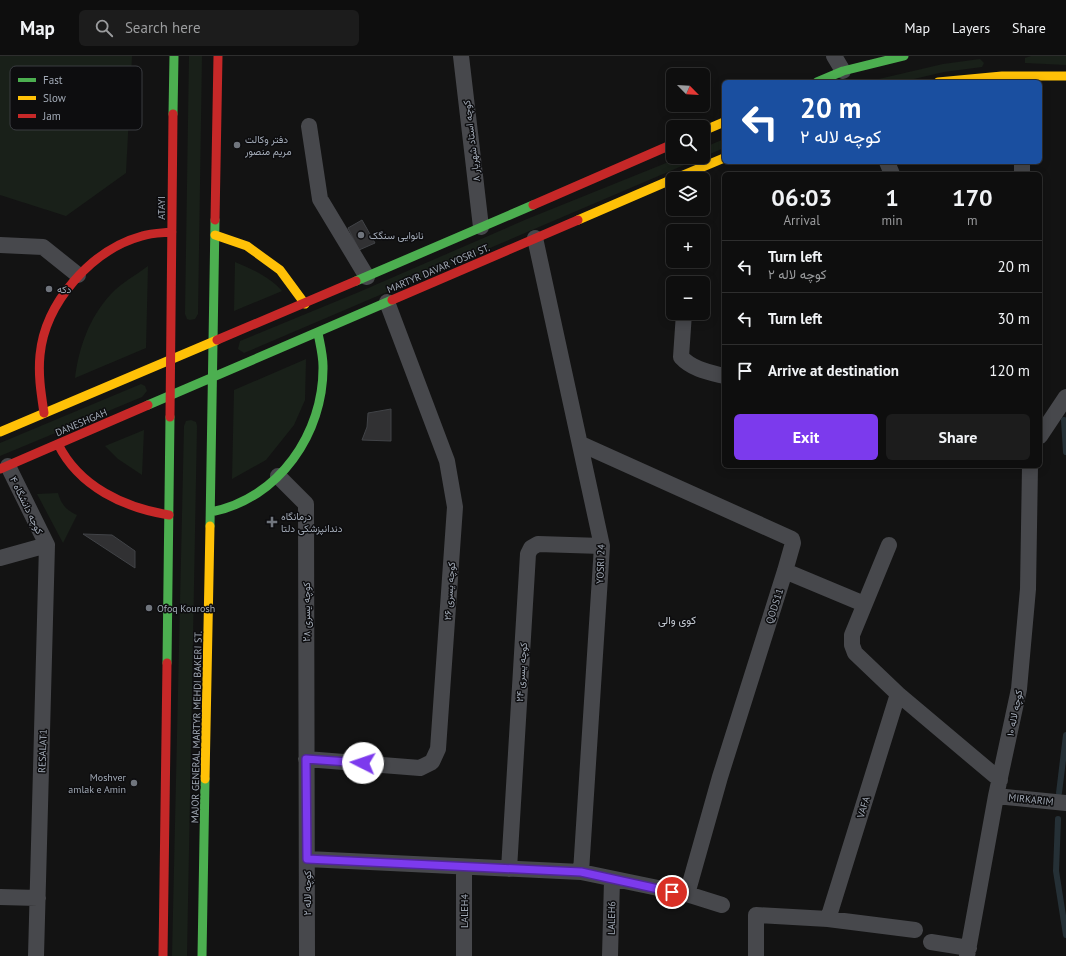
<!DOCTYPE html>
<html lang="en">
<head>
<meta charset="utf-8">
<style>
	body { margin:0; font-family:"PT Sans",Vazirmatn,sans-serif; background:#1c1c1c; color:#f1f3f6; height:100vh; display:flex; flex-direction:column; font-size:15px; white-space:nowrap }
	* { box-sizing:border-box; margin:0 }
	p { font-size:13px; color:#9b9c9e }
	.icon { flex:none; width:22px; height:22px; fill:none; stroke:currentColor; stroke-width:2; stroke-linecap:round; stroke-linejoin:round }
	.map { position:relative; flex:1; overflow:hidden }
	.side { position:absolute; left:722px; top:116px; width:320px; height:296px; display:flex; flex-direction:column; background:#0e0e0e; border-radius:6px; box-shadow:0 2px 10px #0003,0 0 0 1px #2e2e2e }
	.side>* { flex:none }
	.banner { position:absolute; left:722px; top:24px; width:320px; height:84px; border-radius:6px; box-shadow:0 2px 10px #0003,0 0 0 1px #2e2e2e; background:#1a4fa0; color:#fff; overflow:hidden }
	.needle { width:26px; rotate:114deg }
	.fabs { position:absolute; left:666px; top:12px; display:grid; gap:8px }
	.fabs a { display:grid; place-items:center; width:44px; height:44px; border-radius:6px; background:#0e0e0e; box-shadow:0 2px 10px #0003,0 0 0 1px #2e2e2e; font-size:20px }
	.pin { position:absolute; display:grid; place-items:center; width:34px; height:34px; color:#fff; margin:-17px; border:2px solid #fff; border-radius:50%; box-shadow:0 1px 4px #0007 }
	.me { position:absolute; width:44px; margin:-22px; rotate:274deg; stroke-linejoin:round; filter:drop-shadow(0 0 3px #0008) }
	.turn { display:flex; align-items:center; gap:14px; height:84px; padding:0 12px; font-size:18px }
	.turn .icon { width:52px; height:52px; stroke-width:2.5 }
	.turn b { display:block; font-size:28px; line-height:34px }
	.eta { display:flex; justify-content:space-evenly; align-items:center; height:68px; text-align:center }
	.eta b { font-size:24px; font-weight:700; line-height:28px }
	.cta { display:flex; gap:8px; margin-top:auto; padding:8px 12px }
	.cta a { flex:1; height:46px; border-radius:6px; background:#7c3aed; color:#fff; font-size:16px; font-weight:700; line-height:46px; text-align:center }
	.cta a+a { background:#1c1c1c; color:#f1f3f6 }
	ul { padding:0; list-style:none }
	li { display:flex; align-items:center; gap:12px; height:52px; padding:0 12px; border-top:1px solid #2e2e2e }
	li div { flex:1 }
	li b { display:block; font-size:15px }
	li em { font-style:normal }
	header { display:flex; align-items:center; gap:24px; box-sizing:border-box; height:56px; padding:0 20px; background:#0e0e0e; border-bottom:1px solid #2e2e2e }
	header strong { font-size:19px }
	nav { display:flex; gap:22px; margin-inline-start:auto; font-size:14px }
	.search { width:280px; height:36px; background:#1c1c1c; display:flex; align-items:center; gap:10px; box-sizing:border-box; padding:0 14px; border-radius:6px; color:#9b9c9e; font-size:15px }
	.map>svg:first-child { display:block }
</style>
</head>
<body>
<header>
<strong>Map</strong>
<div class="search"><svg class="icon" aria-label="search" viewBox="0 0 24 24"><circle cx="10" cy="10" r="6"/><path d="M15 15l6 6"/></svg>Search here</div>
<nav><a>Map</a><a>Layers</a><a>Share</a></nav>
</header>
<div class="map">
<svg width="1066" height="900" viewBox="0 0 1066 900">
	<rect width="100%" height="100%" fill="#131313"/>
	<path fill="#192019" d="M0,0H132L126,117L66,160L0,139Z
		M189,0H202L198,258L195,263L190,264L187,263L185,258Z
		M1031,0H1066V9L1025,7V2Z
		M980,3L984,7L982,11L944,16L901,26H866L943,8Z
		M724,83V92L244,297L238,293L240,285L359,236L527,163L681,101H703V92Z
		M235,206C252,213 270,221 282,235L234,255Z
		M148,210L146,292L75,322C79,291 89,262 111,238C121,227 136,219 148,210Z
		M306,303L305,344L294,369L266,404L232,423L234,334Z
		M141,328L145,330L147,335L142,341L0,400V387Z
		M191,364L196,366L197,370L187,900H172L184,370L186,365Z
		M144,374L142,419L118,403L105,390Z
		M58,437C61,448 66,454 77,459L63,487L37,438Z"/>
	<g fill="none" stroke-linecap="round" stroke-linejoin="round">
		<path stroke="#253036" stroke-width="6" d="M1064,364L1066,396
			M1059,737L1066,679
			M1058,763L1056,815L1066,879"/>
	</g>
	<path fill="#313133" stroke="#414347" d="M362,164L375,187L359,194L348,172Z
		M391,353V385L362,384L367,371L368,357Z
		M83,478L112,479L135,495V512Z"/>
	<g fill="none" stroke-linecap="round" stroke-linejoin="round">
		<path stroke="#47484c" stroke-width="16" d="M461,0L481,171
			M834,0L843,15
			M309,70L320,143L367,221
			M887,106L892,118
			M1022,106V118
			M535,182L602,490L581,816
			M0,189L43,191L78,219
			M684,257L681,301C692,313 708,316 724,320
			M1040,380L1066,341
			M581,388L792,483L793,487L785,515L720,721L687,838
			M8,410L47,489L36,900
			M278,420L306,448L307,900
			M889,489L852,579V589L855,597L898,638L1000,724
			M0,502L47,489
			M785,515L864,548
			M306,703L420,712L432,706L438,693L455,451L447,405L387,246
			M996,740L1066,747
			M307,803L581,816L687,838L722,849
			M509,813L528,498L531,492L538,488L602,490
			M0,841L38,842
			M828,863L898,638
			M931,886L969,892
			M464,900V811
			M610,900L612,824
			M756,900V859L828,863L915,874
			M967,900L996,740L1019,633L1028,533L1030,410"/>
		<path stroke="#4caf50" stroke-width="9" d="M817,26L843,15L904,0
			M173,58L174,0
			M356,225L533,149
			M148,349L392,244
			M211,456C279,443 324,377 323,310C323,299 320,288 318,277
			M210,470L215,164
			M167,607L170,361
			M202,900L205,723"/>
		<path stroke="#ffc107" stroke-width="9" d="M938,26L1002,20H1066
			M703,75L724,66
			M674,123L724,102
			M578,164L673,123
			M215,179L247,190L280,214L305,248
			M0,376L217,284
			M205,723L210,470"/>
		<path stroke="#c62828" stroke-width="9" d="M533,149L673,88
			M215,164L218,0
			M392,244L578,164
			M217,284L356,225
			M44,357C41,337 38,319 40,299C45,247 91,194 142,180C151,177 162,177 172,176
			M170,361L173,58
			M58,388C79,431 125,452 169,459
			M0,413L148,349
			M163,900L167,607"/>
	</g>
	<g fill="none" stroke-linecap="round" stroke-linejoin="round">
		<defs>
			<path id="route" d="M363,707L306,703L307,803L581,816L672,836"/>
		</defs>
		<use href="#route" stroke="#51269a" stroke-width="10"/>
		<use href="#route" stroke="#7c3aed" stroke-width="7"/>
	</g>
	<g fill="#70757d" stroke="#0d0d0f" stroke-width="1.5">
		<circle cx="237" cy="89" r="4"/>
		<circle cx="361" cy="179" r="4"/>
		<circle cx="49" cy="233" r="4"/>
		<path d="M270 460h4v4h4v4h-4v4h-4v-4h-4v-4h4z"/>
		<circle cx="149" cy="552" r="4"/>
		<circle cx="134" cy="727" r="4"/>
	</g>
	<g text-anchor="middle" stroke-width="3" stroke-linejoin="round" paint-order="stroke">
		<g font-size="10" fill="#a2aab6" stroke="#0d0d0f" text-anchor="start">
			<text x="245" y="87">دفتر وکالت<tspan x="245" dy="12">مریم منصور</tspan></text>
			<text x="369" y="183">نانوایی سنگک</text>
			<text x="57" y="237">دکه</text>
			<text x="281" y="464">درمانگاه<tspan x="281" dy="12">دندانپزشکی دلتا</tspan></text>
			<text x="157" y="556">Ofoq Kourosh</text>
			<text x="126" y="725" text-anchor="end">Moshver<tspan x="126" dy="12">amlak e Amin</tspan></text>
		</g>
		<g font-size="10" fill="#a2aab6" stroke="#0d0d0f">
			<text transform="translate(471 85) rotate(-97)" y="4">کوچه استاد شهریار ۸</text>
			<text transform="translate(161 152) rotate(-90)" y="4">ATAYI</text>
			<text transform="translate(438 212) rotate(-23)" y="4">MARTYR DAVAR YOSRI ST.</text>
			<text transform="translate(81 366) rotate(-23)" y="4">DANESHGAH</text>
			<text transform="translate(27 449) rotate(64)" y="4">کوچه دانشگاه ۴</text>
			<text transform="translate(600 508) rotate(-88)" y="4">YOSRI 24</text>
			<text transform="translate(449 535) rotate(-86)" y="4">کوچه یسری ۲۶</text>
			<text transform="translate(774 550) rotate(-72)" y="4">QODS11</text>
			<text transform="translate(306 556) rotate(-90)" y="4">کوچه یسری ۲۸</text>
			<text transform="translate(521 616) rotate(-86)" y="4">کوچه یسری ۲۴</text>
			<text transform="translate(1014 657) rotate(-79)" y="4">کوچه لاله ۱۰</text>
			<text transform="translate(196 671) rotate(-89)" y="4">MAJOR GENERAL MARTYR MEHDI BAKERI ST.</text>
			<text transform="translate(42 695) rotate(-88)" y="4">RESALAT1</text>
			<text transform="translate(1031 743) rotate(6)" y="4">MIRKARIM</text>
			<text transform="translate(863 751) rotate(-73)" y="4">VAFA</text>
			<text transform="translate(307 837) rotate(-90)" y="4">کوچه لاله ۲</text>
			<text transform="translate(464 855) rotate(-90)" y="4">LALEH4</text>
			<text transform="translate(611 862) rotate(-89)" y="4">LALEH6</text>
		</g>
		<g font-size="11" fill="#c3c9d1" stroke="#0d0d0f">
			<text x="677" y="568">کوی والی</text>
		</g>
	</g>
	<rect x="10" y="10" width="132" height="64" rx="6" fill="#0d0d0f" stroke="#3a3c41" stroke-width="1"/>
	<rect x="18" y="22" width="18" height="4" fill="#4caf50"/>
	<rect x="18" y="40" width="18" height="4" fill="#ffc107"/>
	<rect x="18" y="58" width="18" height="4" fill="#c62828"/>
	<g font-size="11" fill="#a2aab6">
		<text x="43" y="28">Fast</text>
		<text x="43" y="46">Slow</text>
		<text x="43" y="64">Jam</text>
	</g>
</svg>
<div class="fabs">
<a><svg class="needle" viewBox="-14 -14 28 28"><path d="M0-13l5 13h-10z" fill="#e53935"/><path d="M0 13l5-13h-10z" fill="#9b9c9e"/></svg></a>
<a><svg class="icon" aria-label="search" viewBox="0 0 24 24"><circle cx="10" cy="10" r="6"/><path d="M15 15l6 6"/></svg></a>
<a><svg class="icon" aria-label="layers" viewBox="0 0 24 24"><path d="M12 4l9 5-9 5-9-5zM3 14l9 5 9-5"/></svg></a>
<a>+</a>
<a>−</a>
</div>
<div class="pin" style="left:672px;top:836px;background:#d93025"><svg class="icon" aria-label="arrive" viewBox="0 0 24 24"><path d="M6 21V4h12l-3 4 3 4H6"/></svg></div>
<svg class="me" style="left:363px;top:707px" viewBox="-20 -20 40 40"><circle r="19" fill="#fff"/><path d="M0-13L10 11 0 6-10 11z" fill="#7c3aed"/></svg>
<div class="banner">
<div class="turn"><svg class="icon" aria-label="left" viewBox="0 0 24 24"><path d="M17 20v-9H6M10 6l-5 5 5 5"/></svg><div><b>20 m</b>کوچه لاله ۲</div></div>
</div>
<section class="side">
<div class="eta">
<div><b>06:03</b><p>Arrival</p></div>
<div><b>1</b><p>min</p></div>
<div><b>170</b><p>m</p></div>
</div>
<ul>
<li><svg class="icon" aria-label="left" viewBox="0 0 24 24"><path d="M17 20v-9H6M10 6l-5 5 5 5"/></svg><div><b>Turn left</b><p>کوچه لاله ۲</p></div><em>20 m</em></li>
<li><svg class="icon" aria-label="left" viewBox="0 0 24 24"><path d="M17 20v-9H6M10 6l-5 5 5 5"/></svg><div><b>Turn left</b></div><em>30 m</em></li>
<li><svg class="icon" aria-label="arrive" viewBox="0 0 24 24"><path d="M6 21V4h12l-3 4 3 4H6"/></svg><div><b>Arrive at destination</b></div><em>120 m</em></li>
</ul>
<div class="cta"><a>Exit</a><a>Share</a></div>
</section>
</div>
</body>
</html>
